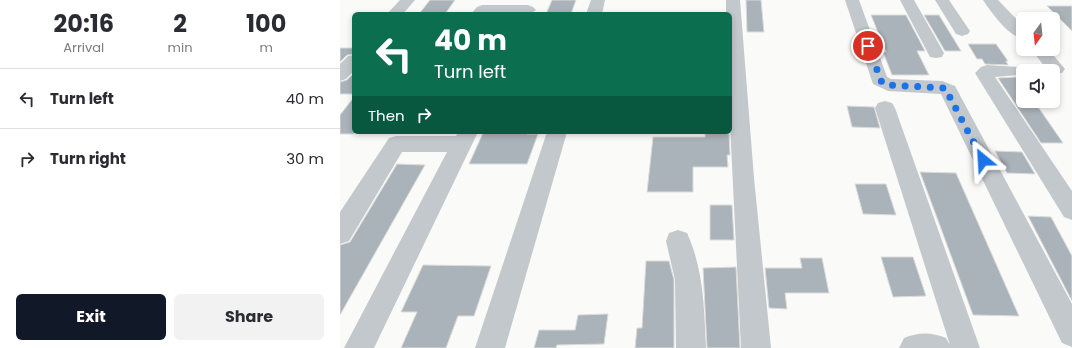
<!DOCTYPE html>
<html lang="en">
<head>
<meta charset="utf-8">
<style>
	body { margin:0; font-family:Poppins,sans-serif; background:#f2f2f3; color:#2b2b33; height:100vh; display:flex; flex-direction:column; font-size:15px; white-space:nowrap }
	* { box-sizing:border-box; margin:0 }
	p { font-size:13px; color:#7c7c81 }
	.icon { flex:none; width:22px; height:22px; fill:none; stroke:currentColor; stroke-width:2; stroke-linecap:round; stroke-linejoin:round }
	.map { position:relative; flex:1; overflow:hidden }
	.sheet { display:flex; flex-direction:column; background:#fff; width:340px }
	.sheet>* { flex:none }
	.banner { position:absolute; left:12px; top:12px; width:380px; height:122px; border-radius:6px; box-shadow:0 2px 6px #0003; background:#0b6e4f; color:#fff; overflow:hidden }
	.needle { width:26px; rotate:195deg }
	.tools { position:absolute; left:676px; top:12px; display:grid; gap:8px }
	.tools a { display:grid; place-items:center; width:44px; height:44px; border-radius:6px; background:#fff; box-shadow:0 2px 6px #0003; font-size:20px }
	.pin { position:absolute; display:grid; place-items:center; width:34px; height:34px; color:#fff; margin:-17px; border:2px solid #fff; border-radius:50%; box-shadow:0 1px 4px #0007 }
	.me { position:absolute; width:44px; margin:-22px; rotate:333deg; stroke-linejoin:round; filter:drop-shadow(0 0 3px #0008) }
	.turn { display:flex; align-items:center; gap:14px; height:84px; padding:0 16px; font-size:18px }
	.turn .icon { width:52px; height:52px; stroke-width:2.5 }
	.turn b { display:block; font-size:28px; line-height:34px }
	.then { display:flex; align-items:center; height:38px; padding:0 16px; background:#0003; gap:8px; font-size:15px }
	.eta { display:flex; justify-content:space-evenly; align-items:center; height:68px; text-align:center }
	.eta b { font-size:24px; font-weight:700; line-height:28px }
	.cta { display:flex; gap:8px; margin-top:auto; padding:8px 16px }
	.cta a { flex:1; height:46px; border-radius:6px; background:#111827; color:#fff; font-size:16px; font-weight:700; line-height:46px; text-align:center }
	.cta a+a { background:#f2f2f3; color:#2b2b33 }
	ul { padding:0; list-style:none }
	li { display:flex; align-items:center; gap:12px; height:60px; padding:0 16px; border-top:1px solid #e1e1e2 }
	li div { flex:1 }
	li b { display:block; font-size:15px }
	li em { font-style:normal }
	main { display:flex; flex:1; min-height:0 }
	.map>svg:first-child { display:block }
</style>
</head>
<body>
<main>
<section class="sheet">
<div class="eta">
<div><b>20:16</b><p>Arrival</p></div>
<div><b>2</b><p>min</p></div>
<div><b>100</b><p>m</p></div>
</div>
<ul>
<li><svg class="icon" aria-label="left" viewBox="0 0 24 24"><path d="M17 20v-9H6M10 6l-5 5 5 5"/></svg><div><b>Turn left</b></div><em>40 m</em></li>
<li><svg class="icon" aria-label="right" viewBox="0 0 24 24"><path d="M7 20v-9h11M14 6l5 5-5 5"/></svg><div><b>Turn right</b></div><em>30 m</em></li>
</ul>
<div class="cta"><a>Exit</a><a>Share</a></div>
</section>
<div class="map">
<svg width="732" height="348" viewBox="0 0 732 348">
	<rect width="100%" height="100%" fill="#fafaf8"/>
	<path fill="#aab3b9" stroke="#dcdcda" d="M90,0H115L105,14H79Z
		M212,0H236L231,14H206Z
		M406,0H421L424,32H407Z
		M707,6H732V31Z
		M531,15H566L585,51H577L589,75H552L543,52H546Z
		M584,15H599L621,51H605Z
		M628,44H656L668,61H666L668,65L645,64L642,59H637Z
		M0,48H14V54L7,55L0,62Z
		M14,73V94H0V82L7,80Z
		M677,77L683,86V101H694L723,143H701L658,78Z
		M14,97V134H0V115Z
		M507,106L534,107L540,128L512,127Z
		M156,132H188L187,134H198L187,164H129L143,133Z
		M365,132H389L390,155H387L388,167H353V192H307L313,137H365Z
		M655,151L682,152L695,174L667,173Z
		M57,164L85,165L0,315V245L10,242Z
		M580,172L616,173L679,316L633,315Z
		M515,184H546L556,215L523,214Z
		M370,205H392L394,240H370Z
		M688,216L711,217L732,256V301Z
		M541,257H573L586,296L553,297Z
		M460,258H482L489,293H445L447,309L429,308L425,268H462Z
		M306,261H329L334,280V348H295L297,328H302Z
		M83,265L151,266L134,316H118L106,348H61L77,312H61Z
		M396,267L400,348H367L363,268Z
		M268,314L264,344L217,345L216,348H194L199,330H235L238,315Z"/>
	<g fill="none" stroke-linecap="round" stroke-linejoin="round">
		<path fill="#c3c8cc" fill-rule="evenodd" d="M60,0H75L63,14H47Z
			M251,0H265L262,14H246Z
			M386,0H400L414,178L431,348H401L390,124V14H386Z
			M505,0H519L547,77L551,79L602,81L615,86L732,304V347L722,343L601,94L548,91L533,84Z
			M560,0H574L604,53L602,57L596,58L590,57Z
			M595,0H609L630,31L628,34L622,36L616,34Z
			M643,0H658L683,26V39C667,35 652,13 643,0Z
			M142,5H188L193,7L196,10L190,14H131L137,7Z
			M691,49H708L725,69L722,73L713,74V71H708Z
			M14,55V71L6,79L0,81V64L8,56Z
			M647,65L679,67L682,71L679,75L655,77L732,191V220L724,217L635,73L641,67Z
			M545,101L552,103L555,108L640,348H559L564,338C578,332 592,332 606,338L610,345L535,108L538,103Z
			M118,132H138L34,348H4L107,152H62L9,241L0,244V212L49,138L56,136H116Z
			M207,132H227L165,348H135Z
			M338,230L347,233C364,270 364,309 366,348H336L335,280L326,241L329,233Z"/>
	</g>
	<g fill="none" stroke-linecap="round" stroke-linejoin="round">
		<path stroke="#1a73e8" stroke-width="7" stroke-dasharray="0 12.6" d="M528,46L542,83L548,85L605,88L643,160"/>
	</g>
</svg>
<div class="tools">
<a><svg class="needle" viewBox="-14 -14 28 28"><path d="M0-13l5 13h-10z" fill="#e53935"/><path d="M0 13l5-13h-10z" fill="#7c7c81"/></svg></a>
<a><svg class="icon" aria-label="sound" viewBox="0 0 24 24"><path d="M4 9h4l5-4v14l-5-4H4zM17 9q2 3 0 6"/></svg></a>
</div>
<div class="pin" style="left:528px;top:46px;background:#d93025"><svg class="icon" aria-label="arrive" viewBox="0 0 24 24"><path d="M6 21V4h12l-3 4 3 4H6"/></svg></div>
<svg class="me" style="left:643px;top:160px" viewBox="-20 -20 40 40"><path d="M0-17L14 15 0 8-14 15z" fill="#1a73e8" stroke="#fff" stroke-width="4"/></svg>
<div class="banner">
<div class="turn"><svg class="icon" aria-label="left" viewBox="0 0 24 24"><path d="M17 20v-9H6M10 6l-5 5 5 5"/></svg><div><b>40 m</b>Turn left</div></div>
<div class="then">Then<svg class="icon" aria-label="right" viewBox="0 0 24 24"><path d="M7 20v-9h11M14 6l5 5-5 5"/></svg></div>
</div>
</div>
</main>
</body>
</html>
